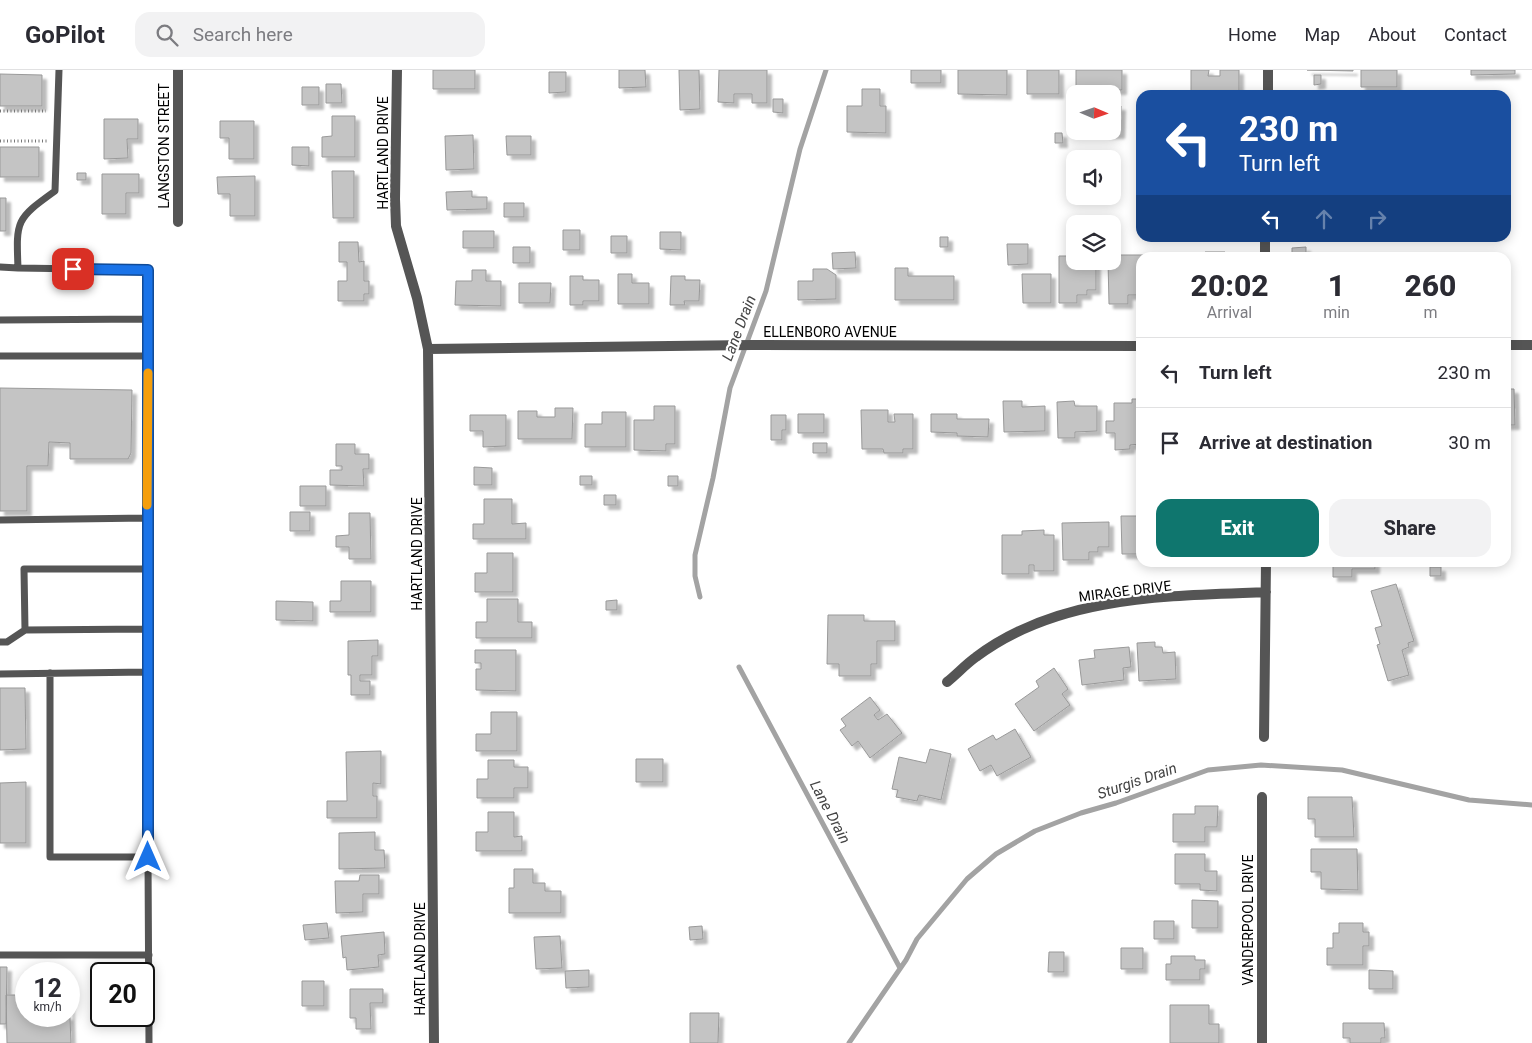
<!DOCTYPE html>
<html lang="en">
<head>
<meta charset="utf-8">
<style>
	body { margin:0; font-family:Roboto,sans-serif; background:#f2f2f3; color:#2b2b33; height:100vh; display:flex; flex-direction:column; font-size:19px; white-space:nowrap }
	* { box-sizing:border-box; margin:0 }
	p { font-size:16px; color:#7c7c81 }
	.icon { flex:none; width:28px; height:28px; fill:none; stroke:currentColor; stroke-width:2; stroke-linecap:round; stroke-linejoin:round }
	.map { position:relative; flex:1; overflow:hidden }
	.side { position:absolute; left:1136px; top:182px; width:375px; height:315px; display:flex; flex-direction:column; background:#fff; border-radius:15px; box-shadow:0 2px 12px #0003 }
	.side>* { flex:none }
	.hud { position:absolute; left:1136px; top:20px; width:375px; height:152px; border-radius:15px; box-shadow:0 2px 12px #0003; background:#1a4fa0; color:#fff; overflow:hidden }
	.needle { width:32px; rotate:92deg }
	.controls { position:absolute; left:1066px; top:15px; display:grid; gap:10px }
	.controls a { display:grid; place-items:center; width:55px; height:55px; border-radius:10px; background:#fff; box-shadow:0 2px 12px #0003; font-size:25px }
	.speed { position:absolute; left:15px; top:892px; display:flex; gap:10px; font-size:25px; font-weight:700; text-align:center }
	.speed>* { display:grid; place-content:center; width:65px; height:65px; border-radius:50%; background:#fff; box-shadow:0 2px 12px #0003; line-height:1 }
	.speed small { font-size:12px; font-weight:400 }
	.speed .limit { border:2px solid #111; border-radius:8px; background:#fff; color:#111 }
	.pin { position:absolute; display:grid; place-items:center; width:42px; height:42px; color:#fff; margin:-21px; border-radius:10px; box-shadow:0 2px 8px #0006 }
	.me { position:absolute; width:55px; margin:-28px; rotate:0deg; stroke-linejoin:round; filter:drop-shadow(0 0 4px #0008) }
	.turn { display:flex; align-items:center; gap:18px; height:105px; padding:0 20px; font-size:22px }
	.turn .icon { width:65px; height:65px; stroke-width:2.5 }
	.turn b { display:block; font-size:35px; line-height:42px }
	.lanes { display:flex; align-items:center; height:48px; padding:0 20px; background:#0003; justify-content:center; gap:25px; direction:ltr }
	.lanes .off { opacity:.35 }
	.eta { display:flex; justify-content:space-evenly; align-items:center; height:85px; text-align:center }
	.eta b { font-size:30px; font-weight:800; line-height:35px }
	.button { display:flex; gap:10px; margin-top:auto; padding:10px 20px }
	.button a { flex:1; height:58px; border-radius:15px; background:#0f766e; color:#fff; font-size:20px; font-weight:800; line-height:58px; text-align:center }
	.button a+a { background:#f2f2f3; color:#2b2b33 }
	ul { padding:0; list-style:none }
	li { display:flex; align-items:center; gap:15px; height:70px; padding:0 20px; border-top:1px solid #e1e1e2 }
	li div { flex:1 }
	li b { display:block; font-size:19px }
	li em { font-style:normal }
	header { display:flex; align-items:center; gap:30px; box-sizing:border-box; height:70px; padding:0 25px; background:#fff; border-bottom:1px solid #e1e1e2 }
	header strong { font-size:24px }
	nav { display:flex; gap:28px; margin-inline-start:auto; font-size:18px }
	.search { width:350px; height:45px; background:#f2f2f3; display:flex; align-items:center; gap:12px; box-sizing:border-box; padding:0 18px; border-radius:15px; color:#7c7c81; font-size:19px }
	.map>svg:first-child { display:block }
</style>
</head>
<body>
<header>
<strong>GoPilot</strong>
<div class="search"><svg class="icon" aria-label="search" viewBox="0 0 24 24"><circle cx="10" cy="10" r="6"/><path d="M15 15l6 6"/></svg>Search here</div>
<nav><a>Home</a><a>Map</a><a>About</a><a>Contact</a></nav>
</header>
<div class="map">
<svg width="1532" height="973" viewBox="0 0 1532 973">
	<defs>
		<filter id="shadow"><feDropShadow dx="4.5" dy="4.5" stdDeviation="1" flood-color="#0004"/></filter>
	</defs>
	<rect width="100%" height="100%" fill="#fff"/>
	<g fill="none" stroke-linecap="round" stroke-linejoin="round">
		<path stroke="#a3a3a3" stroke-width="5" d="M700,527L695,506V485L713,408L730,318L766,221L800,79L826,0
			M739,597L900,898
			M849,973L906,890L917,869L967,809L996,784L1035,761L1081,743L1116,733L1208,700L1261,695L1342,700L1469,730L1532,735"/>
	</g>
	<path fill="#c4c4c4" stroke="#999" filter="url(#shadow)" d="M433,0H475V19H433Z
		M619,0H645L646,17L619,18Z
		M679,0H699L700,39L680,40Z
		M719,0H767V33H752V24H734V33L718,32Z
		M911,0H941V13H911Z
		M958,0H1007V25L958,24Z
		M1027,0H1059V24H1027Z
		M1076,0H1122V20H1076Z
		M1191,0H1209L1208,6H1220V0H1239V25H1191Z
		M1307,0H1353V1Z
		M1361,0H1397V17H1361Z
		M1471,0H1515V4L1471,5Z
		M549,2H566V22L549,23Z
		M0,4L42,5V36H0Z
		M1314,5H1321V14L1314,15Z
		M326,14H341L342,33H326Z
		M302,17H319V35H302Z
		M862,19H880V36H886V63L847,62V36H862Z
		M773,29H783V43L773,42Z
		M1112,36H1121L1120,64H1105V61H1112Z
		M332,46H355V87H322V67L332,66Z
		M104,49H138V69H127L128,88L104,89Z
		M220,51H254V89H229V68H220Z
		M1055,63H1062L1063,73H1055Z
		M473,65L474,99L446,100L445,66Z
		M506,66H531V85H507Z
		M0,77H39V107H0Z
		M292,77H309V96L292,95Z
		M332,101H354V148H333Z
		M77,103H86V110H77Z
		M102,104H139V123H126V144H102Z
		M255,106V146H230V124H218L217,107Z
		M472,121V127H487V139L447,140L446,122Z
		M0,128H6V161H0Z
		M504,133H524V147H504Z
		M563,160H580V180H563Z
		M463,161H494V178H463Z
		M660,162H681V180L660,179Z
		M611,166H627V183H611Z
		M940,167H948V177H940Z
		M339,172H358L359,192L364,191V211H369V224H364V231H338V211H347V192H339Z
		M1007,174H1028V194L1008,195Z
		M513,177H530V193H513Z
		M1306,177V188H1292V178Z
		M855,182L856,198L833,199L832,183Z
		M1205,182H1225V188H1205Z
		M1112,185H1146V188H1141V220H1139L1138,225H1128V234H1109L1108,191H1112Z
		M1059,186H1075V191H1096V220H1087V225H1077V233H1059Z
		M895,198H908V206H954V230H895Z
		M813,199H827L836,205V229L798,230V211H813Z
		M472,200H486V211H501V236L455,235L456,211H472Z
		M618,204H632V213H649V234H618Z
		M1022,204H1051V233H1023Z
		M570,206H583V210H599V231H583V235H570Z
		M671,206H685V210H700L699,231H684L685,235H670Z
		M519,213H551L550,233H519Z
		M0,318L132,320L131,383L128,389H70V373L49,372L48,396H27V441H0Z
		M1506,319H1514L1515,355H1506Z
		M1132,329H1141V374L1130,375V379L1115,380V363H1106V351H1114V333H1132Z
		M1003,331H1022V337L1045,336V361L1004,362Z
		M1074,331L1075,336H1097V361L1075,362V368H1058L1057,332Z
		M654,336H675V374H666V381L634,380V350H654Z
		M555,338H573L572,369H518V341H537V347H555Z
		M861,340H888V352H895L894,344H913V379H903V383H884L883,379H862Z
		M602,342H626V377H585V354H602Z
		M798,344H824V363H798Z
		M931,344H957V349H989L988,367L957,366V363L931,362Z
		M470,345H506V376L483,377V361H470Z
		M771,345H786V360H782V370H771Z
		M813,373H827V383H813Z
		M336,374H355V384H369V399H363L364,416L330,415V400H342V396H336Z
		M474,397L492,398V415H474Z
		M580,406H592V415H580Z
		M668,406H678V416H668Z
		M300,416H326V436H300Z
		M604,425H616V435H604Z
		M484,429H512V454L526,453V469H473V454H484Z
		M290,442H310V461H290Z
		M349,443H370L371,489H349V477H336V466L349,465Z
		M1121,446H1141V484H1122Z
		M1109,452V477H1098V482H1089V490H1063L1062,453Z
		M1044,460V465H1054V501H1034V495H1029V504H1002V465H1022V461Z
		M487,483H513V522H475V503H487Z
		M1333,492H1375V499H1352V507H1333Z
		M1430,497H1441V506H1430Z
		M341,511H371V542H330V531H341Z
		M1396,514L1414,571L1408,573L1409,577L1402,580L1409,605L1388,611L1377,575L1380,574L1375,558L1382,556L1371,521Z
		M487,529H518V552H532V568H476V552H487Z
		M617,530V540H606V531Z
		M276,531L313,532V551L276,550Z
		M828,545H864V551H895V571H877V594H871V606H839V594H827Z
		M378,570V586H372V605H360V611H370V625H351V605H348V571Z
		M1155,572V577H1162L1163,583L1175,582L1176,609L1139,611L1137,573Z
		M1129,577L1131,597L1123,598L1124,610L1082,615L1079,590L1095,588L1094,580Z
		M475,580H516V621L476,620V599H481V593H475Z
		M1054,598L1068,619L1062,624L1070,635L1034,661L1015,634L1039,617L1036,611Z
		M0,618H25L26,679L0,680Z
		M870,627L880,640L874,645L878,650L887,644L902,663L870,688L858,671L852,676L840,660L846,656L841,649Z
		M491,642H517V681H476V664H491Z
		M1015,659L1031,687L997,706L991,695L980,701L968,679L993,665L996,670Z
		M930,679L951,684L941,730L919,725L917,731L896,727L898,720L892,719L899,687L926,693Z
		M381,681V714L373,713V726H377V748H327V731H347L346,682Z
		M636,689H663V712H636Z
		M488,690H514V697H528V718H514V728H477V709H488Z
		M26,712V773H0V713Z
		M1308,727H1352L1354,767H1315V749H1308Z
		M1195,736H1218L1217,757H1205V772H1173V744H1195Z
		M488,742H514V767L522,766V781H476V762H488Z
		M375,762V780H384L385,798L339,799V763Z
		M1311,779H1357L1358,820L1321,819V802H1311Z
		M1175,784H1205V801H1217V821L1200,820V814H1175Z
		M514,799H533V813H545V821H561V843H509V818H514Z
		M360,805H379V824H363V842L336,843L335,811H359Z
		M1192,830L1218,831V858H1192Z
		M1154,851H1174V869H1154Z
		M327,853L329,868L305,870L303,855Z
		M1339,853H1363V862H1369V876H1363V895H1327V878H1333V863H1339Z
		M702,856L703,869L690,870L689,857Z
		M384,862L385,884L378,885L379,897L347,900L346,887L343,888L341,866Z
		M560,866L562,898L536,899L534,867Z
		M1121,878H1143V899H1121Z
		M1049,882H1064V902H1048Z
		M1171,886H1195V890H1205V899H1200V910H1166V894H1171Z
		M0,897H7L6,954H0Z
		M589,900V917L566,918L565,901Z
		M1369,900L1393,901V919H1369Z
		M302,911H324V936H302Z
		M350,919H383V933H370L371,959H356V948H350Z
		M69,924L71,973H7L6,925H26V946H69Z
		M1170,935H1209V954H1219V973H1170Z
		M690,943H719L718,973H690Z
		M1343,953H1384L1385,968H1381V973H1350V968H1343Z"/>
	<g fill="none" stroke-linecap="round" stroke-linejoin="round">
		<path stroke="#777" stroke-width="3" stroke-dasharray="1 2.5" stroke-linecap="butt" d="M0,41H46
			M0,71H47"/>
		<path stroke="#555" stroke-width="7" d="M0,197L18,198
			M0,250L148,249
			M0,286H148
			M0,450L147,448
			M25,560L24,499H147
			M0,572H7L25,560L147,559L148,200L18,198C16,150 16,149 55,121L59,0
			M147,602V559
			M50,603V787H148
			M0,604L147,602L149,973
			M0,885H149"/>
		<path stroke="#555" stroke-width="10" d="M178,0V152
			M397,0L395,129L396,156L417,228L428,279L434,973
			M1268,25V0
			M1265,188V168
			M1506,275H1532
			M428,279L751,275L1141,276
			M947,612C957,604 966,594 976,587C1058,525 1168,526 1266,522
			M1264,667L1266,492
			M1262,727V973"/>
	</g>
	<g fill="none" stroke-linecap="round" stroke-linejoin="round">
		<defs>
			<path id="route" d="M73,199L148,200V787"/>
		</defs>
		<use href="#route" stroke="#114b97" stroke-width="12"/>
		<use href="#route" stroke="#1a73e8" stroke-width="9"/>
		<path stroke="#f59e0b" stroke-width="9" d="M147,435L148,303"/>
	</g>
	<g text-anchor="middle" stroke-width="4.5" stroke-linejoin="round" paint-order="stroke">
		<g font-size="14" fill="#000" stroke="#fff">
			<text transform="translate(164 76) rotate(-90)" y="5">LANGSTON STREET</text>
			<text transform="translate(383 83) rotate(-90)" y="5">HARTLAND DRIVE</text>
			<text x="830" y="267">ELLENBORO AVENUE</text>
			<text transform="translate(417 484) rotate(-90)" y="5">HARTLAND DRIVE</text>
			<text transform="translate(1125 521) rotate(-7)" y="5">MIRAGE DRIVE</text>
			<text transform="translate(1248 850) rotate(-90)" y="5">VANDERPOOL DRIVE</text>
			<text transform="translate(420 889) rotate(-90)" y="5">HARTLAND DRIVE</text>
		</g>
		<g font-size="15" font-style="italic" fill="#444" stroke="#fff">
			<text transform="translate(739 258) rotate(-69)" y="5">Lane Drain</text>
			<text transform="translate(1137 711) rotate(-19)" y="5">Sturgis Drain</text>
			<text transform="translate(830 742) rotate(62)" y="5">Lane Drain</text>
		</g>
	</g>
</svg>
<div class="controls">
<a><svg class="needle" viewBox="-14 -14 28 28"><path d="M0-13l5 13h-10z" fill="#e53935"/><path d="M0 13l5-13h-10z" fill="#7c7c81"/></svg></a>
<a><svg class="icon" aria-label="sound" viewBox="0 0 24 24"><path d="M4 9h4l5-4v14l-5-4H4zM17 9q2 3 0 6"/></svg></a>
<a><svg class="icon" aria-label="layers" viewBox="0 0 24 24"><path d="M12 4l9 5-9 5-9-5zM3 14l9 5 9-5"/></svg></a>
</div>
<div class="speed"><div>12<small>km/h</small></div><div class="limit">20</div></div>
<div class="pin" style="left:73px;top:199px;background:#d93025"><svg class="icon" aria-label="arrive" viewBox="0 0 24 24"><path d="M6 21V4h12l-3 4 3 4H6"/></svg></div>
<svg class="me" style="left:148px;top:787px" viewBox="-20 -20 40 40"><path d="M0-17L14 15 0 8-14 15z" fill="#1a73e8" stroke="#fff" stroke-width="4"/></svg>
<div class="hud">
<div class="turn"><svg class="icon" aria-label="left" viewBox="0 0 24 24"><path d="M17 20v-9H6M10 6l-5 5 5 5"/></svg><div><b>230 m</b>Turn left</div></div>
<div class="lanes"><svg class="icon" aria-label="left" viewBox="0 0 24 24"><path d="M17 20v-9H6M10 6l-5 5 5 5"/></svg><svg class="icon off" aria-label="ahead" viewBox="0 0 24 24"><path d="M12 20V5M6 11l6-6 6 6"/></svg><svg class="icon off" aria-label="right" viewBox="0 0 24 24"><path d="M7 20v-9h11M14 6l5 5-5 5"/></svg></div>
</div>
<section class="side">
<div class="eta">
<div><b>20:02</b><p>Arrival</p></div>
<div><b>1</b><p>min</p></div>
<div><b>260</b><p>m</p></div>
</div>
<ul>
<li><svg class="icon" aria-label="left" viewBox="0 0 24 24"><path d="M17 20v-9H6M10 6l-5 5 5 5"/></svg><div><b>Turn left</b></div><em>230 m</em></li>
<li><svg class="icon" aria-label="arrive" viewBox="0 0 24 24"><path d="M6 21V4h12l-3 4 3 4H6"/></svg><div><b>Arrive at destination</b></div><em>30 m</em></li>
</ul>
<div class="button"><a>Exit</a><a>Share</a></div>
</section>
</div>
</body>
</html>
